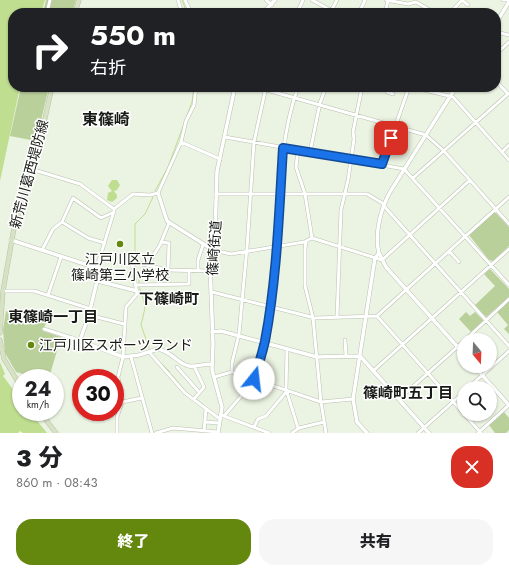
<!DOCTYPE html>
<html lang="ja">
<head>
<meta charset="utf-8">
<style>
	body { margin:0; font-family:Jost,"Noto Sans JP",sans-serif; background:#f6f6f6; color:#202124; height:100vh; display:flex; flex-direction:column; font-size:15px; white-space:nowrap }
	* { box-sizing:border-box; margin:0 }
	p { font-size:13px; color:#757577 }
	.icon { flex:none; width:22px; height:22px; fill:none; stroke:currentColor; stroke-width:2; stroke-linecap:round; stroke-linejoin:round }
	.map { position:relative; height:433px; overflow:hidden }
	.side { display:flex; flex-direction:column; background:#fff; flex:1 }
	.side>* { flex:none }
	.guide { position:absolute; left:8px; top:8px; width:493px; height:84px; border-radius:16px; box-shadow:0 1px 3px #0004; background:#202124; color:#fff; overflow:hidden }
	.needle { width:26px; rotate:161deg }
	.tools { position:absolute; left:457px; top:333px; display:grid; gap:8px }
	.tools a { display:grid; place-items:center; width:40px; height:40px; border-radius:50%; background:#fff; box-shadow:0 1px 3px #0004; font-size:20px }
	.speed { position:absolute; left:12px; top:369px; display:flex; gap:8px; font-size:20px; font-weight:700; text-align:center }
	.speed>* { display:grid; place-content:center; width:52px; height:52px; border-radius:50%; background:#fff; box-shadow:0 1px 3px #0004; line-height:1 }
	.speed small { font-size:10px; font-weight:400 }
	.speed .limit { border:6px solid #d22; background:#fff; color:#111 }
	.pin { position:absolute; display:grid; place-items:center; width:34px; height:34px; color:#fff; margin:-17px; border-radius:8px; box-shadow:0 2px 6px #0006 }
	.me { position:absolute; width:44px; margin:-22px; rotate:16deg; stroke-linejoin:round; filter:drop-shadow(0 0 3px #0008) }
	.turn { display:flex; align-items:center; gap:14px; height:84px; padding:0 16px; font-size:18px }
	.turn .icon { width:52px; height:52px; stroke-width:2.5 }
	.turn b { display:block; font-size:28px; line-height:34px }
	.round { display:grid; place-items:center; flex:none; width:42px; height:42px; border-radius:16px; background:#f6f6f6 }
	.overview { display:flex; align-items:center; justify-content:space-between; height:68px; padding:0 16px }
	h1 { font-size:24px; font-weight:800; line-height:30px }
	.button { display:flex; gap:8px; margin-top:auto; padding:8px 16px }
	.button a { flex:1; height:46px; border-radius:16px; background:#64880e; color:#fff; font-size:16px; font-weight:800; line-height:46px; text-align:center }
	.button a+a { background:#f6f6f6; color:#202124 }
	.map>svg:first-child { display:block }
</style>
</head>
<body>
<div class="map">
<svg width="509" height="433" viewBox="0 0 509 433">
	<rect width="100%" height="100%" fill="#ebf3e2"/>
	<path fill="#bad09a" d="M46,0H76L72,13H43Z
		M21,87H49L36,141L10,136Z
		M494,213H496L509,227V246L493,261L489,260L469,235Z
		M490,269L509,289V297L486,317L475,305L495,286L484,274Z
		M509,301V334L504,329L508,325L497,312Z
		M6,311L46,323L43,331L61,337L49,378H38L16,372L5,353L3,330Z
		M466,312L470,316L475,312L484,321L471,332L459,319Z
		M504,412L509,418V430L506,433H495L489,425Z"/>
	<path fill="#bfde90" d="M0,0H45L41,13H13V87H20L0,181Z
		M112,180H117L120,185L117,190L114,191L117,195V198L112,202L107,200L108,193L112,191L108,186Z
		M0,362L5,374L3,376L21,400V412H30L47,433H23L20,431L18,433H0Z"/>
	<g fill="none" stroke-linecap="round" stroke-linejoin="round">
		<path stroke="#bfde90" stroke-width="1" d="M182,0L187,13
			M155,191L168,167L192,102L194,87
			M149,348L141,325L145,308L142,293L139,287V277L135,267L137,258L135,250V224L145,214L153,197
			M162,364L170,372
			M172,375L186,392L193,397
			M196,399L204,405"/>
		<defs>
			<path id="minor" d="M178,0L182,13
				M185,0L191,13
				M266,0L272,5
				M312,0L336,13
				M386,0L408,4L416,2L435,13
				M462,0L468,5
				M503,0H509
				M47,13L50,0
				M238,13H244
				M297,13L303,0
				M330,13L337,0
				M359,13L365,0
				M385,13L388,1
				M450,13L462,0
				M496,32L509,35
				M496,54L509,42
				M496,81L508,94
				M256,87L426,135L444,151L509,224
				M388,87L387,92L393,94
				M412,87L453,97L509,160
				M225,137L404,169L509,285
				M181,142L220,159
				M298,150L296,167L305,194L312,238
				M310,152L320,103L326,87
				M502,152L509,145
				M382,165L409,87
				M31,169L80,184L114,209L133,194L150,195L158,193L181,142L186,121L194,105L196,87
				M413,178L509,93
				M216,194H367L384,204
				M383,205L509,346
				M62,222L88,238L105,243
				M306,241L305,249V286L313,318L321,402L326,433
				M161,242L169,243L168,270
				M42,250L53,229L62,222L73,198L101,218L114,212
				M213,250L231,254L304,242L312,238L382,260L470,180
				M449,251L459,262
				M147,265L160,245L169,223
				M97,267L114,211
				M198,271V260L203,245
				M137,285L189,284V271
				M3,291H34L91,309
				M212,292L315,318L377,316L481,433
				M48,295L61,257
				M89,315L124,324
				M377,316L509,197
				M337,317L341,210L348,180L354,139L353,132L362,87
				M44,329L72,338
				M345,340L346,356
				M465,340L509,299
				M287,349L286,389L298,428
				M149,352L185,393L220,419
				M131,357L152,433
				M177,367L199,392
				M373,371L509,249
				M232,372V363L239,334L247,248L254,142L266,87
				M214,377L232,372L321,402L353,399
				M254,379C267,335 274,290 277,244C280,191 280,137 298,87
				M468,388L509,351
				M194,399L204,387L194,366
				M399,399L464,341
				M122,402L142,398
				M221,415L269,433
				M224,416L255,380
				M205,422L219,423
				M254,427L258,419L266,416L287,391
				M204,431L206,409
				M117,433V417L122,402L118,377L123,357L126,307L137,294L132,263L135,262L166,270L211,271
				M156,433L173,428L218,432
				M292,433L299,428L324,422
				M418,433L464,392
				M478,433L509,405"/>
			<path id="tertiary" d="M263,13L275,0
				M496,23L509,2
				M158,193L167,221L213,250
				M11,240L100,269L88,318L80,340
				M379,253L386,267L464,354
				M98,281L137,291
				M212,332L221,331L317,357L360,356L429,433
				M72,338L123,357L139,355L158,349C171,351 178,364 189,366C195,367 204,364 211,364
				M474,366L509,405
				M218,433L222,407L212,370L213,344L210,263L215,236L217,171L235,87
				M367,433L357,422L353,399L375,258L379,253C374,234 381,208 390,192L456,87"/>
			<path id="secondary" d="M75,13L79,0
				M0,333L3,291L14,228L39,145L52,87
				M0,340L4,359L21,387
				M40,412L56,433"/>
		</defs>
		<use href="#minor" stroke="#b9c1b0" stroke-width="4"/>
		<use href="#tertiary" stroke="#b9c1b0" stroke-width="4.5"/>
		<use href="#secondary" stroke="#b9c1b0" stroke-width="5"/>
		<use href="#minor" stroke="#fff" stroke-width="3"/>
		<use href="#tertiary" stroke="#fff" stroke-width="3.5"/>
		<use href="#secondary" stroke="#d7e2c2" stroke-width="4"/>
	</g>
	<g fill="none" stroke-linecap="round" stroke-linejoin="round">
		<defs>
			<path id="route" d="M254,379C258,367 262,354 265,341C277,278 279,212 283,148L382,164L391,138"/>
		</defs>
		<use href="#route" stroke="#114b97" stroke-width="10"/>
		<use href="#route" stroke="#1a73e8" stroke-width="7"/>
	</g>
	<g fill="#64880e" stroke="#fff" stroke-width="1.5">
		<circle cx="120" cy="244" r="4"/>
		<circle cx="31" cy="345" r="4"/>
	</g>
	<g text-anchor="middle" stroke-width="3" stroke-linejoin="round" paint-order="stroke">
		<g font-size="14" fill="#181b15" stroke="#fff">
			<text transform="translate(29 174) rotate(-75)" y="5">新荒川葛西堤防線</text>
			<text transform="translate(214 248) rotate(-86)" y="5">篠崎街道</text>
		</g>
		<g font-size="14" fill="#181b15" stroke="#fff">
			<text x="120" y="264">江戸川区立<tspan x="120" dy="16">篠崎第三小学校</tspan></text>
			<text x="39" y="350" text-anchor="start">江戸川区スポーツランド</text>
		</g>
		<g font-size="15" font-weight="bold" fill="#181b15" stroke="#fff">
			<text x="169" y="304">下篠崎町</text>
			<text x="53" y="322">東篠崎一丁目</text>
			<text x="408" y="398">篠崎町五丁目</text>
		</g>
		<g font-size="16" font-weight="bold" fill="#181b15" stroke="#fff">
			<text x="106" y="125">東篠崎</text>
		</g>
	</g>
</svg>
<div class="tools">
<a><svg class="needle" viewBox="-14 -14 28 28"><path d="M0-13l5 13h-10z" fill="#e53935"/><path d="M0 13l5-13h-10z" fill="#757577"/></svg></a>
<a><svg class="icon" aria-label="search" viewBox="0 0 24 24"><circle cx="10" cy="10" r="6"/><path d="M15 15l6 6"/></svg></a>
</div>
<div class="speed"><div>24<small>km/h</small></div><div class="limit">30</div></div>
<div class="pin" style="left:391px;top:138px;background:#d93025"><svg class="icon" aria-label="arrive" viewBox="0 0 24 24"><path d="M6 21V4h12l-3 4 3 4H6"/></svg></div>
<svg class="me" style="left:254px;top:379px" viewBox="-20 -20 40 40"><circle r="19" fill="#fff"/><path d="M0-13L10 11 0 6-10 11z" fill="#1a73e8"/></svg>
<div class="guide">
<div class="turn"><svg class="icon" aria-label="right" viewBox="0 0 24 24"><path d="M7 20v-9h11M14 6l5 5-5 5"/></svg><div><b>550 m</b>右折</div></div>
</div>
</div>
<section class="side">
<div class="overview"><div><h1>3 分</h1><p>860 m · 08:43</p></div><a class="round" style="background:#d93025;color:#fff"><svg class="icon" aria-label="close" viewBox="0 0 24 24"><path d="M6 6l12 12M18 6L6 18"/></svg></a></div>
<div class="button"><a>終了</a><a>共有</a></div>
</section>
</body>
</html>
